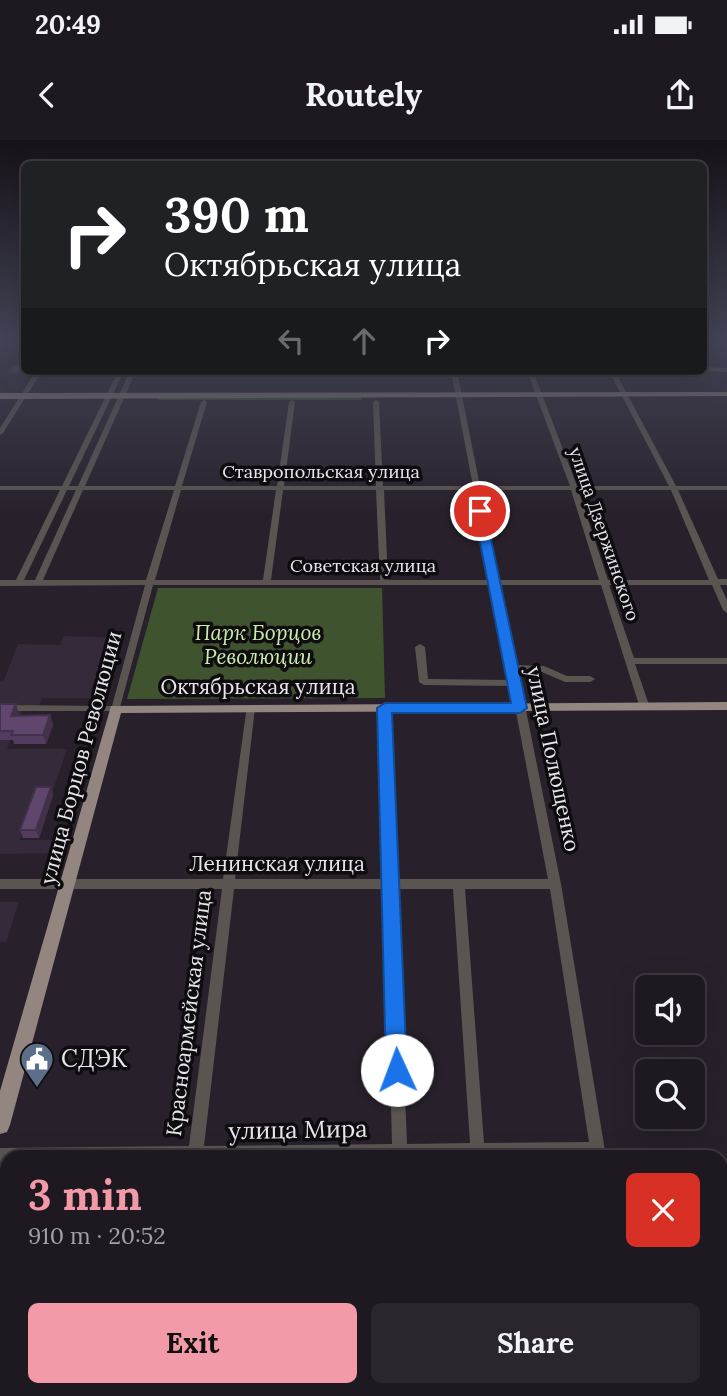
<!DOCTYPE html>
<html lang="en">
<head>
<meta charset="utf-8">
<style>
	body { margin:0; font-family:Lora,serif; background:#2b262d; color:#f1f3f6; height:100vh; display:flex; flex-direction:column; font-size:26px; white-space:nowrap }
	* { box-sizing:border-box; margin:0 }
	p { font-size:23px; color:#a1a0a5 }
	.icon { flex:none; width:38px; height:38px; fill:none; stroke:currentColor; stroke-width:2; stroke-linecap:round; stroke-linejoin:round }
	.map { position:relative; flex:1; overflow:hidden }
	.details { position:absolute; left:0px; top:1010px; width:728px; height:247px; display:flex; flex-direction:column; background:#1e1920; border-radius:21px 21px 0 0; box-shadow:0 7px 28px #0002,0 0 0 2px #3c383e }
	.details>* { flex:none }
	.guide { position:absolute; left:21px; top:21px; width:686px; height:214px; border-radius:10px; box-shadow:0 7px 28px #0002,0 0 0 2px #3c383e; background:#202124; color:#fff; overflow:hidden }
	.fabs { position:absolute; left:635px; top:835px; display:grid; gap:14px }
	.fabs a { display:grid; place-items:center; width:70px; height:70px; border-radius:10px; background:#1e1920; box-shadow:0 7px 28px #0002,0 0 0 2px #3c383e; font-size:35px }
	.pin { position:absolute; display:grid; place-items:center; width:60px; height:60px; color:#fff; margin:-30px; border:4px solid #fff; border-radius:50%; box-shadow:0 2px 7px #0007 }
	.me { position:absolute; width:77px; margin:-38px; rotate:358deg; stroke-linejoin:round; filter:drop-shadow(0 0 5px #0008) }
	.turn { display:flex; align-items:center; gap:24px; height:147px; padding:0 28px; font-size:32px }
	.turn .icon { width:91px; height:91px; stroke-width:2.5 }
	.turn b { display:block; font-size:49px; line-height:60px }
	.lanes { display:flex; align-items:center; height:66px; padding:0 28px; background:#0003; justify-content:center; gap:35px; direction:ltr }
	.lanes .off { opacity:.35 }
	.round { display:grid; place-items:center; flex:none; width:74px; height:74px; border-radius:10px; background:#2b262d }
	.overview { display:flex; align-items:center; justify-content:space-between; height:119px; padding:0 28px }
	h1 { font-size:42px; font-weight:800; line-height:52px; color:#f39aa9 }
	.primary-button { display:flex; gap:14px; margin-top:auto; padding:14px 28px }
	.primary-button a { flex:1; height:80px; border-radius:10px; background:#f39aa9; color:#111; font-size:28px; font-weight:800; line-height:80px; text-align:center }
	.primary-button a+a { background:#2b262d; color:#f1f3f6 }
	.status { display:flex; justify-content:space-between; align-items:center; height:49px; padding:0 35px; background:#1e1920; direction:ltr }
	.status svg { height:19px; fill:currentColor }
	header { display:flex; justify-content:space-between; align-items:center; height:91px; padding:0 28px; background:#1e1920; font-size:32px; font-weight:800 }
	.map>svg:first-child { display:block }
</style>
</head>
<body>
<div class="status"><b>20:49</b><svg viewBox="0 0 49 12"><path d="M0 12V9h3v3zM5 12V6h3v6zM10 12V3h3v9zM15 12V0h3v12zM26 1h20v11H26zM47 4h2v5h-2z"/></svg></div>
<header><svg class="icon" aria-label="back" viewBox="0 0 24 24"><path d="M15 5l-7 7 7 7"/></svg>Routely<svg class="icon" aria-label="share" viewBox="0 0 24 24"><path d="M12 15V3M7 8l5-5 5 5M5 13v7h14v-7"/></svg></header>
<div class="map">
<svg width="727" height="1256" viewBox="0 0 727 1256">
	<rect width="100%" height="100%" fill="#28212b"/>
	<path fill="#342a39" d="M64,496L121,498L104,558H42L39,566H0V541L4,540L18,504L60,505Z
		M0,571H22L7,609H67L52,653L35,654L20,700H61L58,713L0,714Z
		M0,762H19L6,802H0Z"/>
	<path fill="#3f532f" d="M362,257V260H160L157,258Z
		M158,448H382L385,558L127,559Z"/>
	<g fill="none" stroke-linecap="round" stroke-linejoin="round">
		<path fill="#5b5552" fill-rule="evenodd" d="M704,227L727,228V232L704,231Z
			M36,231H42L3,293L0,295V288Z
			M118,231H124L69,346H78L130,231H136L85,346H175L201,262L204,260L207,262L182,346H277L289,262L292,260L295,262L284,346H376L373,262L376,260L379,262L383,346H473L451,231H457L480,346H570L527,231H533L577,346H669L609,231H615L676,346H727V350H678L718,439H727V445H720L727,460V473L723,470L712,445H609L634,518H727V524H635L650,568L648,570H642L640,568L601,445H500L517,525L544,526L567,536H590L595,539L590,542H565L542,532L518,531L561,744L606,1017H7V1022H0V1008L189,1006L222,749H0V739H223L247,566H253L255,568L235,739H385L380,568L385,565L390,568L397,739H548L511,546L424,545L419,542L415,507L420,504L425,507L428,539L510,540L506,528L507,526L492,445H153L119,571H0V565L112,566L145,445L0,446V440H16L60,350H0V346H62ZM67,350H76L35,440H24ZM83,350H174L146,440H43ZM181,350H276L263,440H155ZM283,350H376L380,440H271ZM384,350H474L491,440H388ZM481,350H571L599,440H499ZM578,350H671L709,440H608ZM234,749H385L392,1004L204,1006ZM397,749H453L470,1003L407,1004ZM465,749H550L589,1002L484,1003Z
			M158,1250H176L175,1256H157Z
			M399,1250H417V1256H399Z
			M490,1250H508V1256H490Z
			M634,1250H652L653,1256H635Z"/>
		<path fill="#938680" fill-rule="evenodd" d="M727,252V256L0,259V253Z
			M727,562V570L121,573L10,985L7,992L0,994V951L111,566Z"/>
	</g>
	<path fill="#533c5d" d="M0,564L19,574L18,576L50,575L53,585L46,604H14L13,600H0Z
		M53,655L39,698H23L20,690Z"/>
	<path fill="#43314c" d="M16,564L19,574L14,585L11,576Z
		M50,575L53,585L46,604L43,595Z
		M51,647L53,655L39,698L36,690Z"/>
	<path fill="#60466c" stroke="#43314c" stroke-width="2" d="M14,226H24L19,233H9Z
		M0,564H16L11,576L50,575L43,595H11L13,591H0Z
		M36,647H51L36,690H20Z"/>
	<linearGradient id="sky" x2="0" y2="1"><stop stop-color="#161218"/><stop offset="0.53" stop-color="#424355"/><stop offset="1" stop-color="#424355" stop-opacity="0"/></linearGradient>
	<rect width="727" height="376" fill="url(#sky)"/>
	<path fill="#1a73e8" stroke="#114b97" stroke-width="2" d="M480,368L485,371L527,568L520,573H392L407,930L404,937L397,940L389,937L386,930L377,568L385,563H511L474,371Z"/>
	<defs>
		<symbol id="civic-pin" viewBox="-11 -11 22 30"><path d="M0 17L-7.5 6A9.5 9.5 0 1 1 7.5 6Z" fill="#5c6f8a" stroke="#0f0c10"/><path d="M-.6-6.5H3V-4.5H.6V-3L4-1V1h2V6H-6V1h2V-1L-.6-3ZM-1.2 2.5V6h2.4V2.5Z" fill="#fff"/></symbol>
	</defs>
	<g fill-rule="evenodd">
		<use href="#civic-pin" x="18" y="900" width="38" height="52"/>
	</g>
	<g text-anchor="middle" stroke-width="7" stroke-linejoin="round" paint-order="stroke">
		<g font-size="18" fill="#e9e5ec" stroke="#0f0c10">
			<text x="321" y="338">Ставропольская улица</text>
			<text transform="translate(604 394) rotate(71)" y="6">улица Дзержинского</text>
			<text x="363" y="432">Советская улица</text>
		</g>
		<g font-size="21" font-style="italic" fill="#c8eeaa" stroke="#0f0c10">
			<text x="258" y="500">Парк Борцов<tspan x="258" dy="24">Революции</tspan></text>
		</g>
		<g font-size="21" fill="#e9e5ec" stroke="#0f0c10">
			<text x="258" y="554">Октябрьская улица</text>
			<text transform="translate(81 618) rotate(-75)" y="7">улица Борцов Революции</text>
			<text transform="translate(553 619) rotate(78)" y="7">улица Полющенко</text>
			<text x="277" y="731">Ленинская улица</text>
			<text transform="translate(189 873) rotate(-83)" y="7">Красноармейская улица</text>
		</g>
		<g font-size="24" fill="#e9e5ec" stroke="#0f0c10" text-anchor="start">
			<text x="61" y="927">СДЭК</text>
		</g>
		<g font-size="24" fill="#e9e5ec" stroke="#0f0c10">
			<text transform="translate(298 990) rotate(-1)" y="8">улица Мира</text>
		</g>
	</g>
</svg>
<div class="fabs">
<a><svg class="icon" aria-label="sound" viewBox="0 0 24 24"><path d="M4 9h4l5-4v14l-5-4H4zM17 9q2 3 0 6"/></svg></a>
<a><svg class="icon" aria-label="search" viewBox="0 0 24 24"><circle cx="10" cy="10" r="6"/><path d="M15 15l6 6"/></svg></a>
</div>
<div class="pin" style="left:480px;top:371px;background:#d93025"><svg class="icon" aria-label="arrive" viewBox="0 0 24 24"><path d="M6 21V4h12l-3 4 3 4H6"/></svg></div>
<svg class="me" style="left:397px;top:930px" viewBox="-20 -20 40 40"><circle r="19" fill="#fff"/><path d="M0-13L10 11 0 6-10 11z" fill="#1a73e8"/></svg>
<div class="guide">
<div class="turn"><svg class="icon" aria-label="right" viewBox="0 0 24 24"><path d="M7 20v-9h11M14 6l5 5-5 5"/></svg><div><b>390 m</b>Октябрьская улица</div></div>
<div class="lanes"><svg class="icon off" aria-label="left" viewBox="0 0 24 24"><path d="M17 20v-9H6M10 6l-5 5 5 5"/></svg><svg class="icon off" aria-label="ahead" viewBox="0 0 24 24"><path d="M12 20V5M6 11l6-6 6 6"/></svg><svg class="icon" aria-label="right" viewBox="0 0 24 24"><path d="M7 20v-9h11M14 6l5 5-5 5"/></svg></div>
</div>
<section class="details">
<div class="overview"><div><h1>3 min</h1><p>910 m · 20:52</p></div><a class="round" style="background:#d93025;color:#fff"><svg class="icon" aria-label="close" viewBox="0 0 24 24"><path d="M6 6l12 12M18 6L6 18"/></svg></a></div>
<div class="primary-button"><a>Exit</a><a>Share</a></div>
</section>
</div>
</body>
</html>
